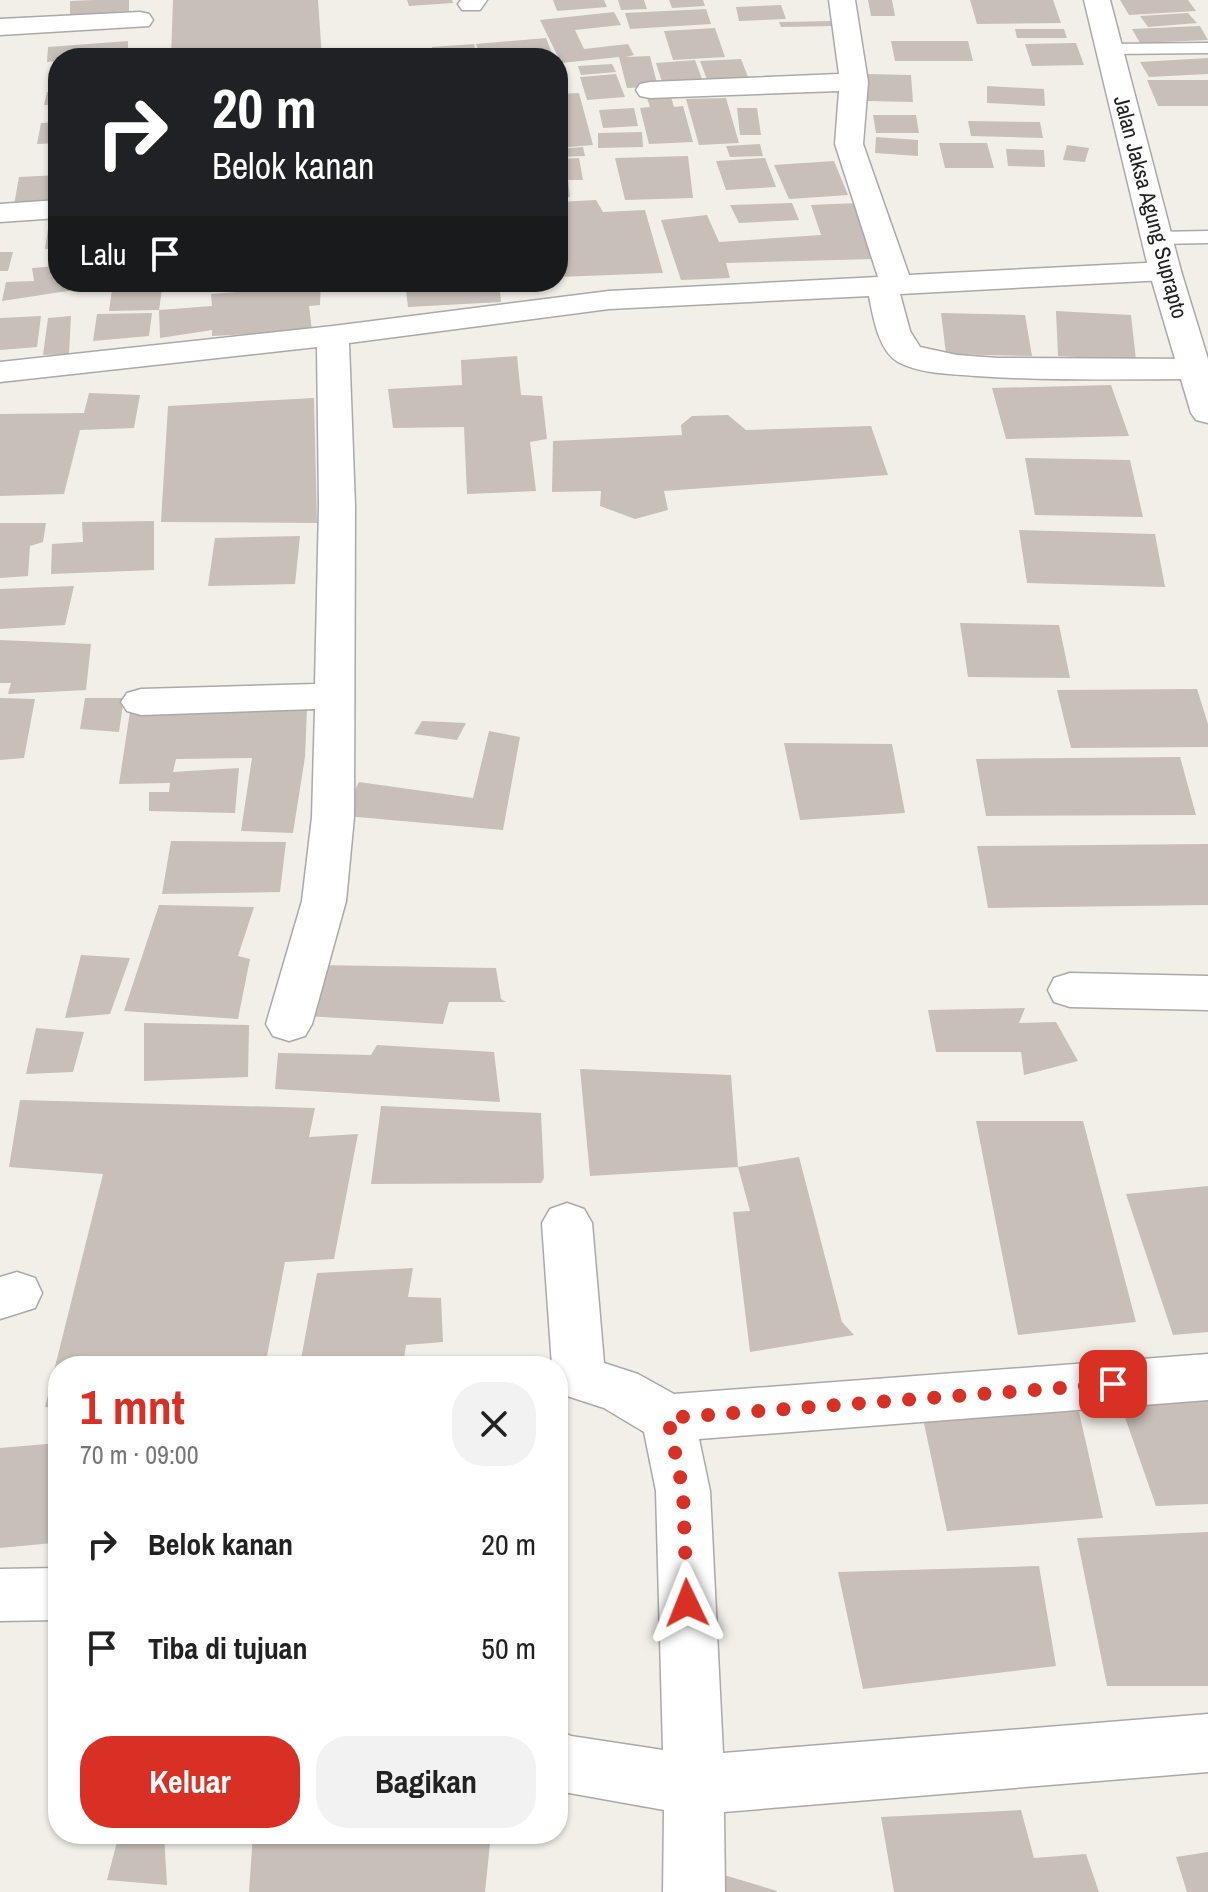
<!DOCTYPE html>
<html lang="id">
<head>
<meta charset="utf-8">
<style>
	body { margin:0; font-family:"Archivo Narrow",sans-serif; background:#f2f2f2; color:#222; height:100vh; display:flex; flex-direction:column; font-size:30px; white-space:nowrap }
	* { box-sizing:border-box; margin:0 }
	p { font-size:26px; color:#767676 }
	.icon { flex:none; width:44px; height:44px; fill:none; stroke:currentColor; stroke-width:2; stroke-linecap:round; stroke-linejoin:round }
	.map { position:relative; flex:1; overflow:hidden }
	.panel { position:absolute; left:48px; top:1356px; width:520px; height:488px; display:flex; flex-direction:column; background:#fff; border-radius:32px; box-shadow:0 2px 6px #0004 }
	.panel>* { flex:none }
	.top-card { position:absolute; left:48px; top:48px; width:520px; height:244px; border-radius:32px; box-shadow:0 2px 6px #0004; background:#202124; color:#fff; overflow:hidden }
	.pin { position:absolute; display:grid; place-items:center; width:68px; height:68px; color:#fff; margin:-34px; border-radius:16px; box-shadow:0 4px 12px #0006 }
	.me { position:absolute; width:88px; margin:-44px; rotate:358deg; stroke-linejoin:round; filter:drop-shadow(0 0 6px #0008) }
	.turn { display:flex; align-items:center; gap:28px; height:168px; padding:0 32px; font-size:36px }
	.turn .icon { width:104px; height:104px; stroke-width:2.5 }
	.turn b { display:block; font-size:56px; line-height:68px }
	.then { display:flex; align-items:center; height:76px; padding:0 32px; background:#0003; gap:16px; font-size:30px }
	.round { display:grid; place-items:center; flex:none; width:84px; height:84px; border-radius:32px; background:#f2f2f2 }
	.head { display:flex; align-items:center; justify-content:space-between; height:136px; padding:0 32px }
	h1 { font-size:48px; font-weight:700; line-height:60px; color:#d93025 }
	.action { display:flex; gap:16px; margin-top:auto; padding:16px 32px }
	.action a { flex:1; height:92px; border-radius:32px; background:#d93025; color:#fff; font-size:32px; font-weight:700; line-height:92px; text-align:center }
	.action a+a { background:#f2f2f2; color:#222 }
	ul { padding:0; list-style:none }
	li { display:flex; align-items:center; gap:24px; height:104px; padding:0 32px }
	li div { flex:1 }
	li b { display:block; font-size:30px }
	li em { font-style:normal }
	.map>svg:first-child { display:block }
</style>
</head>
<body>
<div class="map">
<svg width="1208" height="1892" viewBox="0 0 1208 1892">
	<rect width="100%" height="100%" fill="#f2efe9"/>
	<path fill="#c7bfb8" d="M93,0H129V11L70,15V1Z
		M173,0H318L322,58H171Z
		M407,0H452L453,3L409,6Z
		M553,0H604L607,7L557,11Z
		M618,0H644L647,9L621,10Z
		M669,0H703L705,6L672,8Z
		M868,0H892L895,16H871Z
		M970,0H1053L1061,23L977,24Z
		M1120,0H1188L1196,11L1129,15Z
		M781,5L786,19L739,21L736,7Z
		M706,9L711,24L630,29L625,13Z
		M614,12L621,25L575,30L584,49L628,44L634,55L626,57L650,56L658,87L627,88L619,57L561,63L540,20Z
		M1188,13L1197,23L1148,27L1140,16Z
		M836,21L837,26L781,27L779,22Z
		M1200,26L1208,40L1140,43L1132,29Z
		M715,28L725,57L673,60L664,31Z
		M1015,29H1064L1067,38H1017Z
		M546,38L554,58H481L476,44Z
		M128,41V57L58,58V61L47,62L48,47Z
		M891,41H968L973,61H895Z
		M1076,43L1084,65L1032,66L1025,44Z
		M474,44L478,58H435L432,47Z
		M1208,58V74L1149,77L1140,62Z
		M741,59L750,82L709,85L700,61Z
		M695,60L702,79L662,82L656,63Z
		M612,64L616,72L581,75L578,66Z
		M616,74L625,97L587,100L580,77Z
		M866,74L911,75L913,102L867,101Z
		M1147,80H1208V106H1158Z
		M987,86L1044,89L1045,106L987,103Z
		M47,92H58V105H44Z
		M579,93L593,145L558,148V94Z
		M671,97L674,107L683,106L693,142L649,144L640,108L650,107L647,98Z
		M726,98L739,143L699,145L686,99Z
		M634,108L638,126L603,128L599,110Z
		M737,108H757L761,135H740Z
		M873,115H916L919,133H876Z
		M968,121L1040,122L1043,138L971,136Z
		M58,122V143L37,144L41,123Z
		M642,132L643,147L598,148V133Z
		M876,137L918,140V156L875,153Z
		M939,143H987L994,168H945Z
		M760,144L763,156L730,157L726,146Z
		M1067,145L1089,148L1085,162L1063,160Z
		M583,147L585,156L558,157V149Z
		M1006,149L1044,150L1045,167L1008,166Z
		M688,156L693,198L625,200L615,158Z
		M579,158L583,180H568L570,197L558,198V159Z
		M765,158L776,187L726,190L716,161Z
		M834,161L848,195L789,199L774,165Z
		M58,175V202L14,205L19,177Z
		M596,200L603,212L645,210L663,273L558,277V202Z
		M792,203L799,220L739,223L730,205Z
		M858,203L873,259L726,263L730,278L681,280L661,220L707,215L719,242L821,235L811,205Z
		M49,222H58V249H45Z
		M0,252H13L8,271H0Z
		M58,266V282H87V288L2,301L6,282L34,281L32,268Z
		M113,282H163L159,310L212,306L211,294L249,291V282H321L320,305L309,306L312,331L212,336V330L160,338L159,310L109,311Z
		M405,282H499L501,302L408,307Z
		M1056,311L1131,315L1136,360L1058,356Z
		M152,313L149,336L93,341L97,314Z
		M941,313L1025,315L1032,356L946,354Z
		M41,316L37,347L0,350V318Z
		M71,316L69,354L43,355L48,318Z
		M517,356L521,395L542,396L547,439L530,442L536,491L467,494L464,427L393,428L388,389L462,385L461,360Z
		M1111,385L1129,436L1006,439L992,388Z
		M89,393L140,395L134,428L80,430L64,494L0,496V414L84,413Z
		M314,398L317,523L161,522L168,406Z
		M728,415L746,430L871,426L888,475L664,491L668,510L635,519L600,506L601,491L552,492L553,441L682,435L681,425L692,416Z
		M1025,458L1130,460L1143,517L1035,515Z
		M154,521V570L51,574L52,544L83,542L82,522Z
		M0,523H46L43,542L30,546L28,576L0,578Z
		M1019,530L1155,534L1165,587L1027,583Z
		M300,536L295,584L208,586L215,538Z
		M74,586L65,625L0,629V589Z
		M960,623L1059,625L1070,678L968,677Z
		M0,640L91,644L86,690L8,694L11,683H0Z
		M1197,689L1208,724V747L1071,748L1057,690Z
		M0,698L35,699L24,758L0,760Z
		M85,698H124L119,732L80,729Z
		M131,705L307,708L305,757L293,833L241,831L252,758L176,759L173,772L239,768L235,813L149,811V792H169L170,783L119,784Z
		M422,721L466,723L457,740L414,734Z
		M489,731L520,737L503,830L346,816L345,808L359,782L473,798Z
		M784,743L892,744L905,813L800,820Z
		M1180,757L1196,815L986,816L976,759Z
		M171,841L286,842L280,892L162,894Z
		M1208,844V905L988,908L977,846Z
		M159,905L254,907L238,956L250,959L238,1019L124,1011Z
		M81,955L130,958L110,1014L65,1018Z
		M318,965L496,968L501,999L506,1002H449L443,1024L305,1016Z
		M1025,1008L1019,1023L1056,1022L1078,1061L1024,1075L1021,1052H936L928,1010Z
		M144,1023L249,1025L248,1077L144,1081Z
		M36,1028L84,1032L73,1072L26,1074Z
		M377,1045L494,1052L500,1102L275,1089L278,1053L371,1055Z
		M580,1069L731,1075L738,1167L590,1176Z
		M20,1100L315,1108L309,1137L358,1134L334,1259L285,1262L267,1356L301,1359L317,1273L413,1268L408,1297L441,1298L443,1342L406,1345L403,1366H58V1408L45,1407L103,1174L9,1167Z
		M381,1106L541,1113L544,1178L541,1183L371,1184Z
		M976,1121H1083L1136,1322L1018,1335Z
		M799,1157L842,1322L854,1335L750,1352L733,1212L750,1211L738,1167Z
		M1208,1186V1332L1173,1335L1126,1194Z
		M1208,1398V1504L1156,1506L1120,1403Z
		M1079,1412L1103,1518L947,1531L922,1414Z
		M58,1443V1536L53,1543L0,1548V1448Z
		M1208,1532V1686H1107L1077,1538Z
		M1039,1566L1056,1666L863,1689L838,1572Z
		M1021,1810L1034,1858L1086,1854L1099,1892H894L881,1817Z
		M119,1834H164L167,1885L107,1880Z
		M253,1834H491L485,1892H249Z
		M1208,1852V1892H1187L1176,1857Z
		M714,1872L777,1891V1892H711Z"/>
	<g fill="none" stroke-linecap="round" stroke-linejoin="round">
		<defs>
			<path id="service" d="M1208,43V53L1109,54L1100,49L1109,44Z
				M1208,231V243L1157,244L1147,238L1157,232Z"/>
			<path id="minor" d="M461,0H487L480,10H462L458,4Z
				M829,0H855L868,82L863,144L909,275L1165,262L1176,264L1181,271L1176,278L1165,280L900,294L910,331L920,347L957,355L998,358L1197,359L1208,362V376L1197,379C1123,379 1050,381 976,376C952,374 920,374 898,362C878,350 873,316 869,296L609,309L349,343L355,506L354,817L346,901L312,1024L305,1036L289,1041L273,1036L266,1024L302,901L312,817L315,709L141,715L127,711L121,702L127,693L141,689L315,684L319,506L317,347L0,382V362L333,326L609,291L878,277L835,144L839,91L650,98L640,96L636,90L640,84L650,82L839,74Z
				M140,12L149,14L153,20L149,26L0,35V19Z
				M58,200V218L0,222V204Z
				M1070,973L1208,976V1010L1070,1007L1054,1002L1048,990L1054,978Z
				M567,1203L584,1209L592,1223L604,1363L638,1374L674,1394L1208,1354V1400L699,1439L710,1491L723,1753L1208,1714V1772L724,1812L725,1892H663L664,1810L558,1791V1730L571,1736L663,1750L656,1491L644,1432L604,1408L561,1394L558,1366H552L542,1223L550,1209Z
				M17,1272L35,1278L42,1293L35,1308L0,1319V1277Z
				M58,1568V1620L0,1621V1569Z"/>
			<path id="tertiary" d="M1084,0H1110L1181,271L1208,359V423L1196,420L1191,413L1149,271Z"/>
		</defs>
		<use href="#service" stroke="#a9a9a9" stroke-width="3"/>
		<use href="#minor" stroke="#a9a9a9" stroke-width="3"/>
		<use href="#tertiary" stroke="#a9a9a9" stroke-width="3"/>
		<use href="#service" fill="#fff" fill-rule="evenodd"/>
		<use href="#minor" fill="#fff" fill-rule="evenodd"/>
		<use href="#tertiary" fill="#fff" fill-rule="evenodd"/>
	</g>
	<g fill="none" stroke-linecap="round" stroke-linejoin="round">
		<path stroke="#d93025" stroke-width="14" stroke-dasharray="0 25.2" d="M687,1603L683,1491L668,1418L1113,1384"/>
	</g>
	<g text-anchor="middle" stroke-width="7" stroke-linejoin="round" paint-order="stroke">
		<g font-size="22" fill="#222" stroke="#fff">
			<text transform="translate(1151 207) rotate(75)" y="8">Jalan Jaksa Agung Suprapto</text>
		</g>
	</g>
</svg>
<div class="pin" style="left:1113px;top:1384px;background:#d93025"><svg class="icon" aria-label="arrive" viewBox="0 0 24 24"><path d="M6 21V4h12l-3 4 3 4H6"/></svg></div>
<svg class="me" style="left:687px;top:1603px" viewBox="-20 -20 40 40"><path d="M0-17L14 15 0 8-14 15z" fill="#d93025" stroke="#fff" stroke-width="4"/></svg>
<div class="top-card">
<div class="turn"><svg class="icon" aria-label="right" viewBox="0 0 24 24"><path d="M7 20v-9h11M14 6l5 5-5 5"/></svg><div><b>20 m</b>Belok kanan</div></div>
<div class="then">Lalu<svg class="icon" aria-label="arrive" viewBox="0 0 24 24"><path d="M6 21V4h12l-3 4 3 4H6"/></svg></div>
</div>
<section class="panel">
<div class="head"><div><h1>1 mnt</h1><p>70 m · 09:00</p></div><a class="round"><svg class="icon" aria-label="close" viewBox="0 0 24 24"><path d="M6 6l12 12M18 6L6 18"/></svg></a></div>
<ul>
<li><svg class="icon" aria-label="right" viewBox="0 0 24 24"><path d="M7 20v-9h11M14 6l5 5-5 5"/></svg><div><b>Belok kanan</b></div><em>20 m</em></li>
<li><svg class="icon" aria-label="arrive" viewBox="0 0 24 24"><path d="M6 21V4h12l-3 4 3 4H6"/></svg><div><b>Tiba di tujuan</b></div><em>50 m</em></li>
</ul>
<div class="action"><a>Keluar</a><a>Bagikan</a></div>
</section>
</div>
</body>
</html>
